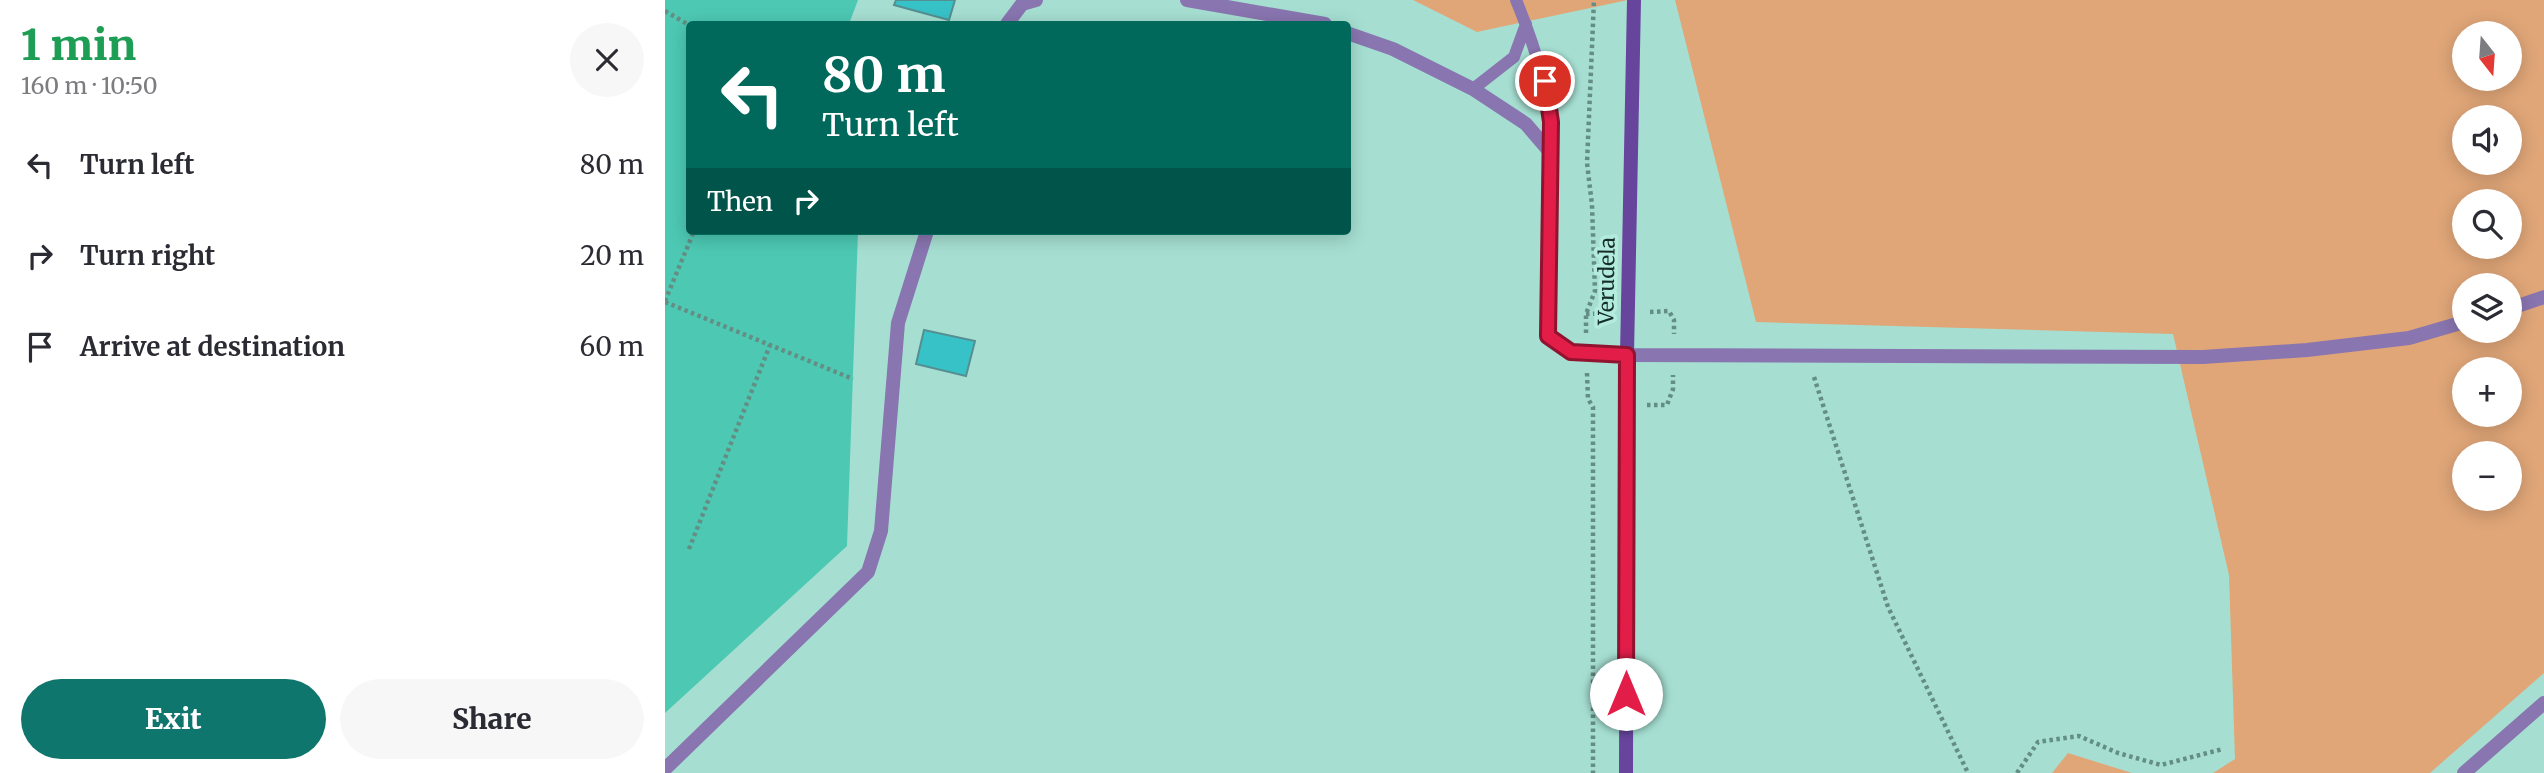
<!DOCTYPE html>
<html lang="en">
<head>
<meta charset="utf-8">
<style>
	body { margin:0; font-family:Merriweather,serif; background:#f7f7f7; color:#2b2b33; height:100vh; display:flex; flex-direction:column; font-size:26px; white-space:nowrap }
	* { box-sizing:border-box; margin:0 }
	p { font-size:23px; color:#7c7c81 }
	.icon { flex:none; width:38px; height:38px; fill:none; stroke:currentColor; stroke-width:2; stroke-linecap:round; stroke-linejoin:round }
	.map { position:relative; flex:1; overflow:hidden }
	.sheet { display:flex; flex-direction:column; background:#fff; width:665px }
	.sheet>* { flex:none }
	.banner { position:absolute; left:21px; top:21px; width:665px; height:214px; border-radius:7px; box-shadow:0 4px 18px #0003; background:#00695c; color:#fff; overflow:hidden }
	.needle { width:46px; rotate:163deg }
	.controls { position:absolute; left:1787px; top:21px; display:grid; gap:14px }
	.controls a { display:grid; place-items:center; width:70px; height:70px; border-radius:50%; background:#fff; box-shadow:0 4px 18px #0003; font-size:35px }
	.pin { position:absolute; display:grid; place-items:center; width:60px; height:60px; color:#fff; margin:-30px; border:4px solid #fff; border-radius:50%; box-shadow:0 2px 7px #0007 }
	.me { position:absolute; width:77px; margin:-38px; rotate:0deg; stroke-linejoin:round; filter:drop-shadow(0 0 5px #0008) }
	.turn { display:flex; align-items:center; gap:24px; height:147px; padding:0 21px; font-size:32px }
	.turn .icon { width:91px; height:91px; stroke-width:2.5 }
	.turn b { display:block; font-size:49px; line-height:60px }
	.then { display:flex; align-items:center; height:66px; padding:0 21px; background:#0003; gap:14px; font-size:26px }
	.round { display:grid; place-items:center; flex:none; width:74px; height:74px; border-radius:37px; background:#f7f7f7 }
	.head { display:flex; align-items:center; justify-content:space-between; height:119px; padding:0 21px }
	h1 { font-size:42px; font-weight:800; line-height:52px; color:#1e9e55 }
	.action { display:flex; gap:14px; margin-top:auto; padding:14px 21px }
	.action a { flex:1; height:80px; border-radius:42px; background:#0f766e; color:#fff; font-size:28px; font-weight:800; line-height:80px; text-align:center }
	.action a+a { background:#f7f7f7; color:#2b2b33 }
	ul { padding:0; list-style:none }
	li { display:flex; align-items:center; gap:21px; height:91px; padding:0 21px }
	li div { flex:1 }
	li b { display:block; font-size:26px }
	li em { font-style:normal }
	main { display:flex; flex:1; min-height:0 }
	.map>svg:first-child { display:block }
</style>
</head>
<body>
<main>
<section class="sheet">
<div class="head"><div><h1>1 min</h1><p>160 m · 10:50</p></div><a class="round"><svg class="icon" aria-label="close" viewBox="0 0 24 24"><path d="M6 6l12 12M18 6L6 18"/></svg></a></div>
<ul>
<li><svg class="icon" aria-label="left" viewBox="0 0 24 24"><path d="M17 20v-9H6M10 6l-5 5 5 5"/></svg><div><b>Turn left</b></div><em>80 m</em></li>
<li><svg class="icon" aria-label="right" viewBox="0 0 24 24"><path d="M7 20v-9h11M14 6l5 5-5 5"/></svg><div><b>Turn right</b></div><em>20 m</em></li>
<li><svg class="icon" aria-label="arrive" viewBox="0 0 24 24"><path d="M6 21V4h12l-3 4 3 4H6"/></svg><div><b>Arrive at destination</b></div><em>60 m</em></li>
</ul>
<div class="action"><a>Exit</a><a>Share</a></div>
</section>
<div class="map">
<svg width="1879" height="773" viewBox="0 0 1879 773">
	<rect width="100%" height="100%" fill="#a6dfd2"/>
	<path fill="#e0a678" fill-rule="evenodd" d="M748,0H963L812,32Z
		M1010,0H1879V673L1765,773H1548L1570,759L1564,575L1508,334L1091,322ZM1799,33H1844V79H1799ZM1799,117H1844V163H1799ZM1799,201H1844V247H1799ZM1799,285H1844V331H1799ZM1799,369H1844V415H1799ZM1799,453H1844V499H1799Z
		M1403,753L1467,773H1387Z"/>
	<path fill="#4dc9b3" d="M0,0H193L184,24H24V231H193L182,546L0,713Z"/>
	<path fill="#37c2c8" stroke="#558f91" stroke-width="2" d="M231,0H290L284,20L229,5Z
		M259,330L310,341L301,376L251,364Z"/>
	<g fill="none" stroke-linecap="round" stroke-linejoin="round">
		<path stroke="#648d84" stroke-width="4.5" stroke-dasharray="3.5 3.5" stroke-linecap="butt" d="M0,11L24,25
			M0,301L29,231
			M0,302L188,379
			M985,312L1004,311L1009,320V334
			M921,314L941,313
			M921,333V314L930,291L927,205L922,163L929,0
			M922,373L923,399L928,407V773
			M1149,377L1223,607L1303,773
			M982,405H1002L1008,389V375
			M24,549L105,345
			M1352,773L1373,742L1414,736L1453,753L1496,765L1558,749"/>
		<path stroke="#8975b0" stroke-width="12" d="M851,0C872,51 886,97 885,152
			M808,89L849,57L861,24"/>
		<path stroke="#8975b0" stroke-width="14" d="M522,0L660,24
			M342,24L357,4L371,0
			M682,33L728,49L808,89L861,124L885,152L883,336L906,352L962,355L1538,357L1642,350L1744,338L1799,322
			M1844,309L1879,297
			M0,769L203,572L216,531L233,323L262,231
			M1799,773L1879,703"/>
		<path stroke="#67459c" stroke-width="14" d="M961,773L962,355L969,0"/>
	</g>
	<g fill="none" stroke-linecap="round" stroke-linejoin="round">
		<defs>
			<path id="route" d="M880,81L886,122L883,336L906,352L962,355L961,694"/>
		</defs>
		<use href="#route" stroke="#92132f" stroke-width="18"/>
		<use href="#route" stroke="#e11d48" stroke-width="12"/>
	</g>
	<g text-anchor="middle" stroke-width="7" stroke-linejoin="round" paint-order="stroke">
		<g font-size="21" fill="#152c27" stroke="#b3ecdf">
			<text transform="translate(942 281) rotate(-89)" y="7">Verudela</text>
		</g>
	</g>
</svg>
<div class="controls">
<a><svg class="needle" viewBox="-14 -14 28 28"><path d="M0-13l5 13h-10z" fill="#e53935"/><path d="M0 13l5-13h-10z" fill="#7c7c81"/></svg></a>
<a><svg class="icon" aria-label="sound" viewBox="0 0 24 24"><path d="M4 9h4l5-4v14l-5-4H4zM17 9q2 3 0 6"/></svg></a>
<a><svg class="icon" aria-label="search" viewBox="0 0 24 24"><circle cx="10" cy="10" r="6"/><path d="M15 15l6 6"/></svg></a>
<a><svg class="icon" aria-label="layers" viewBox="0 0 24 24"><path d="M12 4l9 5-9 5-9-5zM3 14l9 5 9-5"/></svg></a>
<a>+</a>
<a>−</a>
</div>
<div class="pin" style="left:880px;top:81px;background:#d93025"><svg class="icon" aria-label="arrive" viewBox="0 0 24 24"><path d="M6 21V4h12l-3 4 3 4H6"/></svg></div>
<svg class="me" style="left:961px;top:694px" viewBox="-20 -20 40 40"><circle r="19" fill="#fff"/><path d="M0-13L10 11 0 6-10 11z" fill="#e11d48"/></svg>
<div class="banner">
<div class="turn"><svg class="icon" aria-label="left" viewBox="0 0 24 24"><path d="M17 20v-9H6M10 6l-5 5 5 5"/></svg><div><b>80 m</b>Turn left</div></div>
<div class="then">Then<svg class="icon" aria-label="right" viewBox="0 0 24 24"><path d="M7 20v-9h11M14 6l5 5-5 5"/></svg></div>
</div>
</div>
</main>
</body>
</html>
